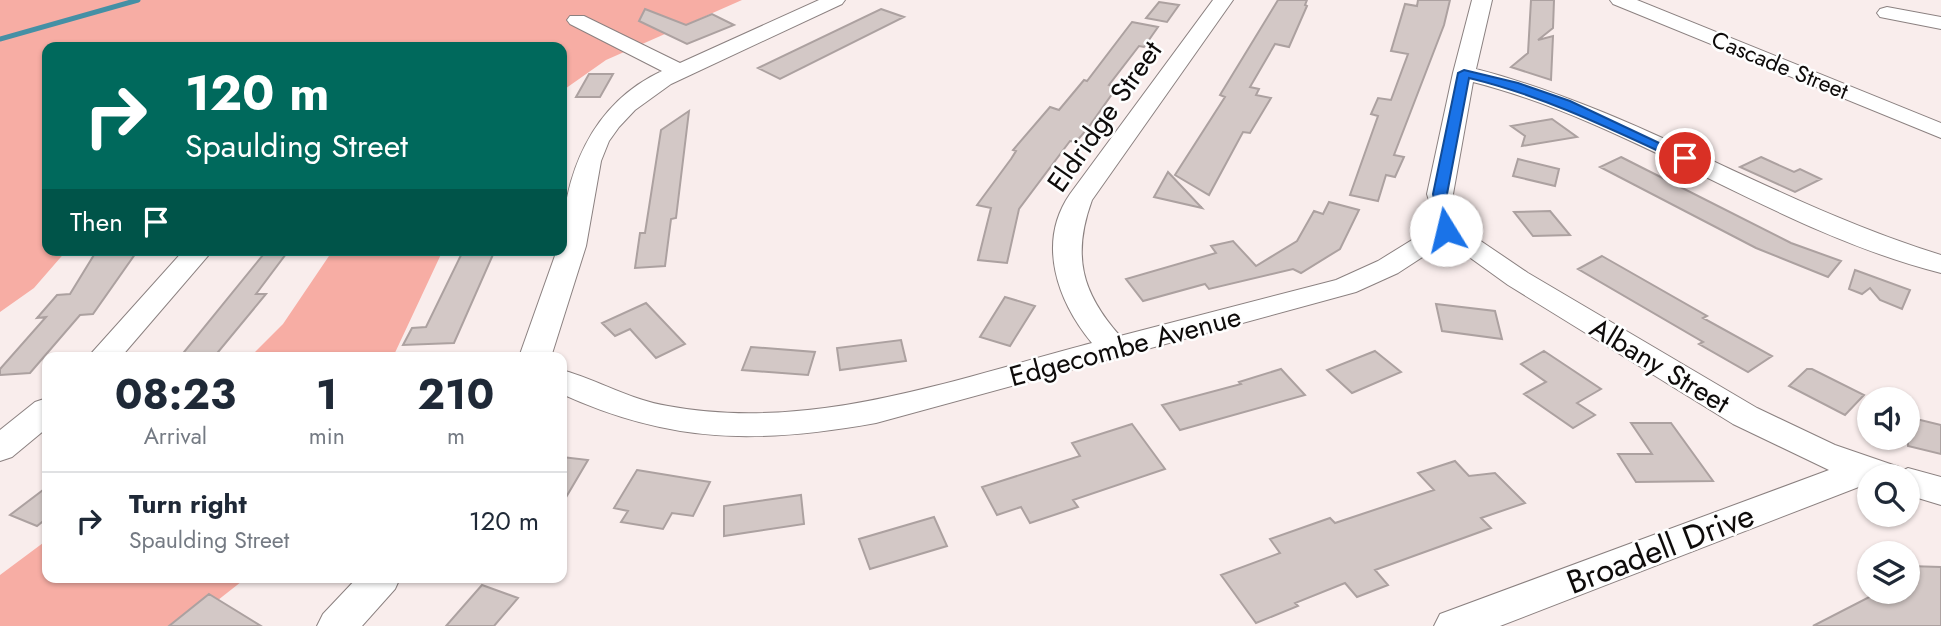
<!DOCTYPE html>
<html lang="en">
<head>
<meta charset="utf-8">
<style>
	body { margin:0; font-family:Jost,sans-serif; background:#f2f2f3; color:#1f2937; height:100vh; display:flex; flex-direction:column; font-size:26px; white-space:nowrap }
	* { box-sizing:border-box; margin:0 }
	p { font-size:23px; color:#747a83 }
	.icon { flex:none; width:38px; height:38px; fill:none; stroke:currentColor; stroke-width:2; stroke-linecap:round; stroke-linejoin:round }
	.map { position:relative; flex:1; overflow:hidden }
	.details { position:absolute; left:42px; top:352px; width:525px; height:231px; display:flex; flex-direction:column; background:#fff; border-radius:14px; box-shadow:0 2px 5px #0004 }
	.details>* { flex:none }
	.top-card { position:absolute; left:42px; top:42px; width:525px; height:214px; border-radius:14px; box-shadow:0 2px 5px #0004; background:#00695c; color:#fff; overflow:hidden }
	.tools { position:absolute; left:1857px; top:387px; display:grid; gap:14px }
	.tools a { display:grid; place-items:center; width:63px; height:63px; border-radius:50%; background:#fff; box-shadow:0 2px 5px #0004; font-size:35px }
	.pin { position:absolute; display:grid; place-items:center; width:60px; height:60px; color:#fff; margin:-30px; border:4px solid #fff; border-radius:50%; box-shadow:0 2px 7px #0007 }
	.me { position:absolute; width:77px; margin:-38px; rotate:351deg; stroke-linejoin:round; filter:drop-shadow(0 0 5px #0008) }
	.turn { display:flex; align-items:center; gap:24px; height:147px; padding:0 28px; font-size:32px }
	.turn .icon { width:91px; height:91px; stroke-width:2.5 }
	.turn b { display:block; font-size:49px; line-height:60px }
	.then { display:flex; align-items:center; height:66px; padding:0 28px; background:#0003; gap:14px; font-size:26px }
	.eta { display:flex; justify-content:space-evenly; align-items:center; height:119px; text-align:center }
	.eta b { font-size:42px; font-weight:700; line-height:49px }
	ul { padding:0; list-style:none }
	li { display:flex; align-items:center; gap:21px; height:98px; padding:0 28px; border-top:2px solid #e0e1e3 }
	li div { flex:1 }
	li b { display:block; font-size:26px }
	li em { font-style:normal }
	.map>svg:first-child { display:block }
</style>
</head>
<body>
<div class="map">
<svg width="1941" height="626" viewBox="0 0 1941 626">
	<rect width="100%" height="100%" fill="#f9edec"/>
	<path fill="#f7ada4" d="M0,0H742L606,60L562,91V47H47V250H67L34,288L0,312Z
		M333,250H443L393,357H250L283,324Z
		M47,540V578H246L185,626H0V575Z"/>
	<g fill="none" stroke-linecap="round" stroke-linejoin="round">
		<path stroke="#4590a5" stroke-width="5" d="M0,39L138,0"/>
	</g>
	<path fill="#d3c8c6" stroke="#aca1a0" stroke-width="2" d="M1278,0H1307L1305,5L1307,6L1289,47L1275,44L1250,87L1259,89L1256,95L1271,98L1250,133L1243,132L1209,195L1175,175L1225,97L1220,95Z
		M1418,0H1450L1444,25L1394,155L1404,157L1395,177L1386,175L1378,201L1350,195L1378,116L1371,114L1378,98L1391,100L1408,54L1391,51L1405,4L1417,6Z
		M1531,0H1554L1553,28L1538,40L1553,36L1551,80L1511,67L1528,53Z
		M1159,2L1179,5L1167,22L1146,18Z
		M645,9L686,25L712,14L734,25L687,44L639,21Z
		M881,9L904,17L780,79L758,68Z
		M1132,22L1158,27L1144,47L1139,46L1109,85L1117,87L1088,128L1076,142L1070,141L1019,209L1007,263L978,260L991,208L977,205L1011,159L1016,151L1013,150L1050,107L1059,110L1084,80L1087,81Z
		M589,74H613L600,97H576Z
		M689,111L676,218L671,219L665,266L635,268L640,233H645L661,130Z
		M1552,119L1577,137L1522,146L1525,136L1511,126Z
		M1621,157L1791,243L1841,261L1828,277L1756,248L1600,167Z
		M1761,157L1794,172L1800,169L1821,179L1795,192L1740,167Z
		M1518,159L1559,169L1555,186L1513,176Z
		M1168,172L1202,208L1154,197Z
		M1329,202L1359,210L1340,249L1301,273L1293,269L1209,289L1205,284L1143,301L1126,279L1216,253L1211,246L1233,241L1256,266L1297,241L1314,211L1323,214Z
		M1550,211L1570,235L1533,236L1514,212Z
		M97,250H138L93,314L80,315L30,373L0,375V369L46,317L37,318L57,295L70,294Z
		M267,250H289L256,294H266L214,357H180Z
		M495,250L454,343L403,345L412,328L426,327L463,251Z
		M1602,256L1707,316L1703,318L1772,356L1748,372L1699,344L1703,342L1578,269Z
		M1855,270L1910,290L1902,309L1880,300L1870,288L1862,294L1849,289Z
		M1005,297L1035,306L1010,346L980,337Z
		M646,303L685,344L656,358L630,329L615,336L602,323Z
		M1436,304L1495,311L1502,339L1442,331Z
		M901,340L906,361L840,370L837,348Z
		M751,347L815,352L808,375L742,370Z
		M1375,351L1401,372L1352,393L1327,370Z
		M1544,351L1601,389L1577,403L1595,415L1573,428L1524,394L1546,382L1521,364Z
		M1281,369L1305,395L1180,430L1162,405L1241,384L1239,382Z
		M1807,369H1812L1864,395L1845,415L1789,386Z
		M1908,417L1941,425V454L1908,446Z
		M1631,423H1671L1713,481L1636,482L1618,454H1652Z
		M1132,424L1165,469L1073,500L1078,507L1030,523L1021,507L997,515L982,487L1080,456L1072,443Z
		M562,457L588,460L562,504Z
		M1455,461L1469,476L1495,473L1525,503L1481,518L1491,528L1375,570L1388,585L1357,597L1345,583L1295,603L1298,606L1256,623L1221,575L1280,553L1270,539L1330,518L1335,523L1434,490L1418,473Z
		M637,470L710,482L693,516L672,513L663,529L621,522L628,511L614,508Z
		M47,487V518L37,526L10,515Z
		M801,495L804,524L724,536V506Z
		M934,517L947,546L870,569L859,539Z
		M1908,566L1941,567V626H1813L1879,592H1908Z
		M482,585L518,598L494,626H446Z
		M209,594L261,626H169Z"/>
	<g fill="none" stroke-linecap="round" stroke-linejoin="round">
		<defs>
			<path id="minor" d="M819,0H845L842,4L671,84L635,110L619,127L609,141L601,161L586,246L551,357H519L557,250H562C562,176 591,104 662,71L570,24L567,20L570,16H584L680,63Z
				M1213,0H1233L1092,200C1072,255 1081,292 1120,336L1336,280L1378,261L1433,227L1434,218L1427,194L1453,73L1472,0H1492L1476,69C1639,111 1780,206 1941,255V273C1776,231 1637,124 1473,82L1453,194L1460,218V227L1528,273L1757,408L1835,445L1899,467L1902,471L1908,468L1941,477V505L1908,495V476H1869V483L1500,626H1434L1440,614L1829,470L1733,424L1508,285L1447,241L1398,273L1356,292L876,423C759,444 672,444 562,394V370C598,380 630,400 668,406C811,433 955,379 1092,343C1058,302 1036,243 1070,194Z
				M1610,0H1637L1941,123V138L1613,4Z
				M1887,7L1941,17V29L1880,17L1877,13L1880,9Z
				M184,250H213L121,357H88Z
				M47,398V428L12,457L0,461V430L35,402Z
				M357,578H400L395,589L362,626H317L323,614Z"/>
		</defs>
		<use href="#minor" stroke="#8b8180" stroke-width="2"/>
		<use href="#minor" fill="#fff" fill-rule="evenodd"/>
	</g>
	<path fill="#1a73e8" stroke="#114b97" stroke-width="2" d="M1464,70L1518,83L1570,101L1691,158L1689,161H1680C1611,129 1544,96 1469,78L1447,194L1454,218L1453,230L1446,234L1441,233L1433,194L1458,73Z"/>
	<g text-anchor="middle" stroke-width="5" stroke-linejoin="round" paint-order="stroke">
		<g font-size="23" fill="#0e0b0a" stroke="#fefefe">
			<text transform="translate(1780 65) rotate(22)" y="8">Cascade Street</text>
		</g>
		<g font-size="28" fill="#0e0b0a" stroke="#fefefe">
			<text transform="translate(1104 116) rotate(-55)" y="10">Eldridge Street</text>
			<text transform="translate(1125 346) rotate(-15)" y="10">Edgecombe Avenue</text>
			<text transform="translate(1660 365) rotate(31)" y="10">Albany Street</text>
		</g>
		<g font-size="33" fill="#0e0b0a" stroke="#fefefe">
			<text transform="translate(1660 548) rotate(-21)" y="12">Broadell Drive</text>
		</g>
	</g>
</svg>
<div class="tools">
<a><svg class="icon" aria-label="sound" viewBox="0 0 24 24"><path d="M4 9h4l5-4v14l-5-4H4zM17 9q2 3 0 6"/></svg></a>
<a><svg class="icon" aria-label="search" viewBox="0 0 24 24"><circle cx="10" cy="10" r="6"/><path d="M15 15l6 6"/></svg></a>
<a><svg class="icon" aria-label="layers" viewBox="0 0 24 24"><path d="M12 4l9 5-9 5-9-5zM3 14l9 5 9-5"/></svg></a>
</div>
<div class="pin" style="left:1685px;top:158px;background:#d93025"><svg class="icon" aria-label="arrive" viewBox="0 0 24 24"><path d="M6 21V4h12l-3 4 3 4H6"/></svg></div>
<svg class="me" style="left:1446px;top:230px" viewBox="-20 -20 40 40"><circle r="19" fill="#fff"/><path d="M0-13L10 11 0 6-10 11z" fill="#1a73e8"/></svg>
<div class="top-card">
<div class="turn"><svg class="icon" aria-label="right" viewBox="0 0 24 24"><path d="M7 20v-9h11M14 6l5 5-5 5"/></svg><div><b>120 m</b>Spaulding Street</div></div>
<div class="then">Then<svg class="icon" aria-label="arrive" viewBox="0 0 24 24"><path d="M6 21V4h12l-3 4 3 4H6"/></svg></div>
</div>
<section class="details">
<div class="eta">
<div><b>08:23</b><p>Arrival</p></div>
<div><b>1</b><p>min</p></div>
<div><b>210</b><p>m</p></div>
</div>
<ul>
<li><svg class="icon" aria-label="right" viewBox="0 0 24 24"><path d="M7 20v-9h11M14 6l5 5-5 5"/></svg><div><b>Turn right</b><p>Spaulding Street</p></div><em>120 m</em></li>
</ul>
</section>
</div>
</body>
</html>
